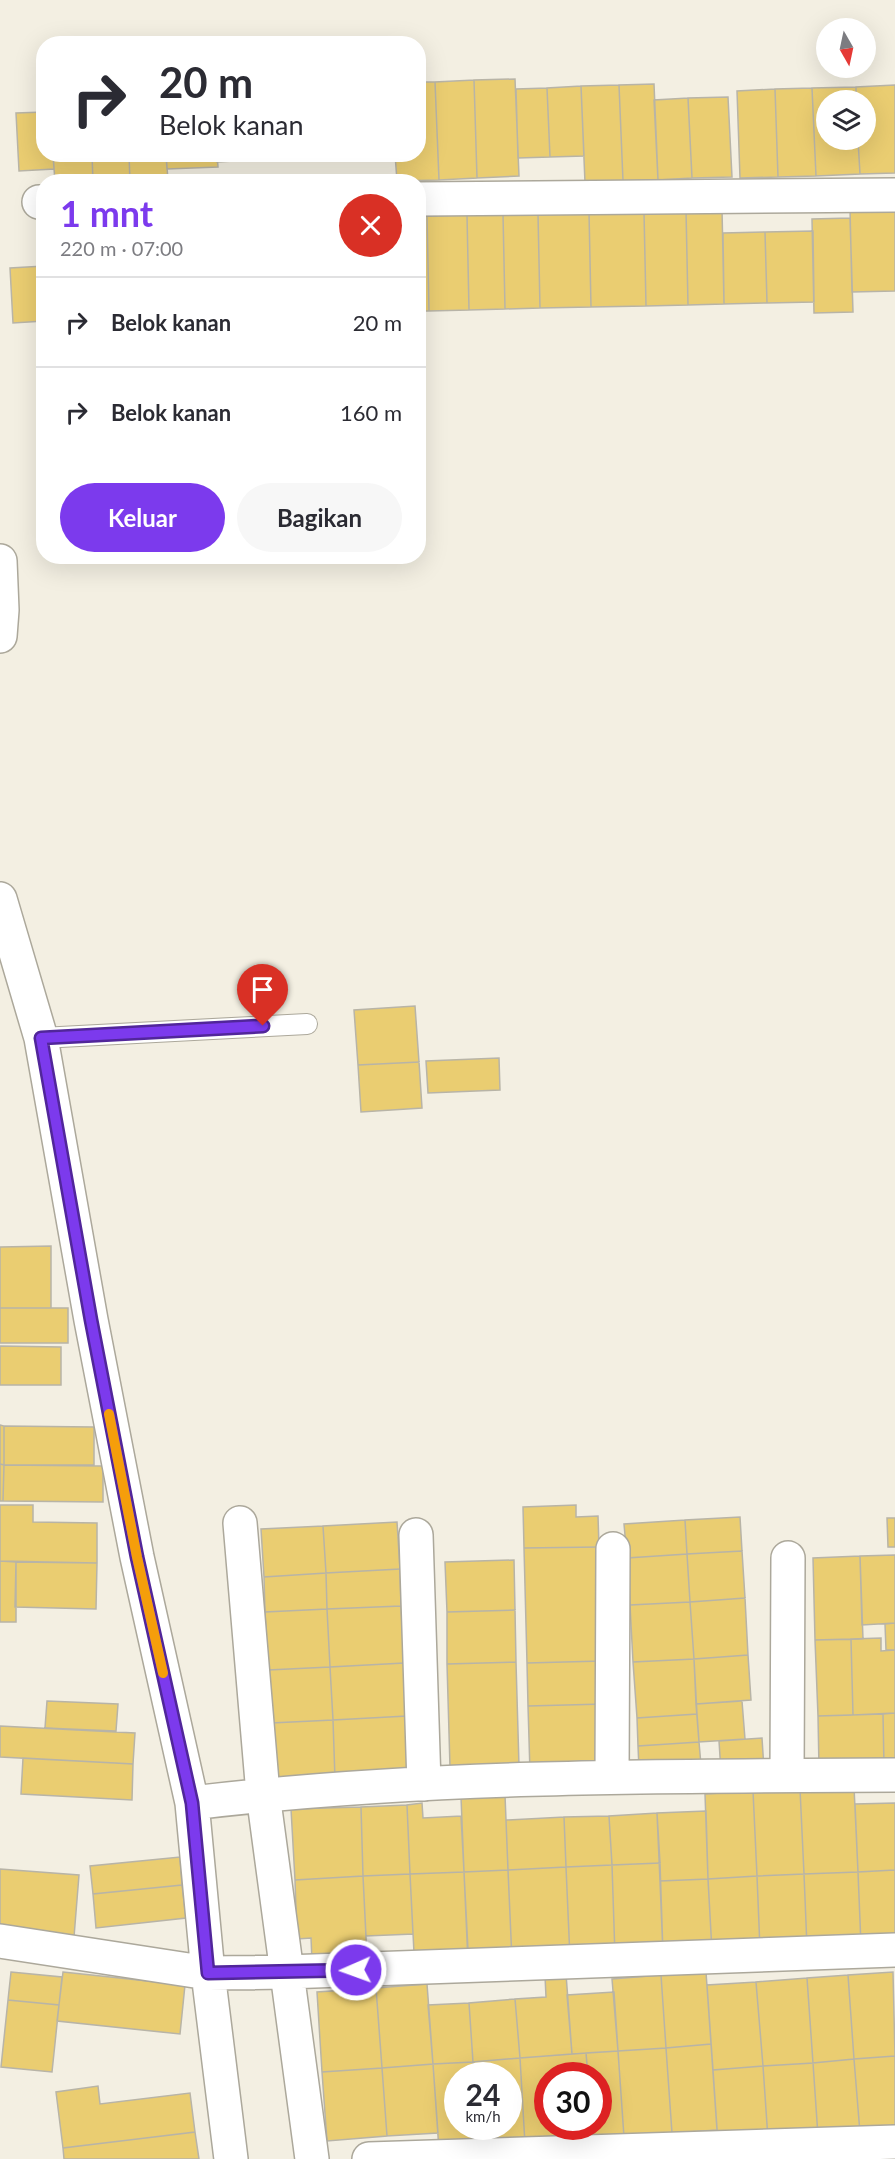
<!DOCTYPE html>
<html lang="id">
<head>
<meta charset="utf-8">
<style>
	body { margin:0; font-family:Lato,sans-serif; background:#f7f7f7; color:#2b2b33; height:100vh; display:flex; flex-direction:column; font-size:22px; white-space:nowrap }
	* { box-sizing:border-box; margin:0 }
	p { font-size:20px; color:#7c7c81 }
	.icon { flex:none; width:33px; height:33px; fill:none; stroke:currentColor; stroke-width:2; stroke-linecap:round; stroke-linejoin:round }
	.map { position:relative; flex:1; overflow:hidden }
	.details { position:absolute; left:36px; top:174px; width:390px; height:390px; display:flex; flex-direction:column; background:#fff; border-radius:24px; box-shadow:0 6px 24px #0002 }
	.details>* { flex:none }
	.hud { position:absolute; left:36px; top:36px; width:390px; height:126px; border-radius:24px; box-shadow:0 6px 24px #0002; background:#fff; color:#2b2b33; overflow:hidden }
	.needle { width:39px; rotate:171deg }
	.fabs { position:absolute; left:816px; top:18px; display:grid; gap:12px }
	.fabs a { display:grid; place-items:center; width:60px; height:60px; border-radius:50%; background:#fff; box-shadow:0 6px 24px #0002; font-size:30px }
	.speed { position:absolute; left:444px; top:2062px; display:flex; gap:12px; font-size:30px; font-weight:700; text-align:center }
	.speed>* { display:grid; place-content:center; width:78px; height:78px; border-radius:50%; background:#fff; box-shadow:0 6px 24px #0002; line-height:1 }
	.speed small { font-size:15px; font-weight:400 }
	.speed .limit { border:9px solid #d22; background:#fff; color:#111 }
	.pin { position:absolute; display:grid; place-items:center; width:51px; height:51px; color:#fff; margin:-62px -26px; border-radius:50% 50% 50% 0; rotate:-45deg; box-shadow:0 0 6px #0007 }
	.pin .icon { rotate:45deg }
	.me { position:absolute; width:66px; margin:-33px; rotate:268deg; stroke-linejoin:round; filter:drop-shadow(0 0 4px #0008) }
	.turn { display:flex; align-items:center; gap:21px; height:126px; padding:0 24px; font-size:27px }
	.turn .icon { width:78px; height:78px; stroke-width:2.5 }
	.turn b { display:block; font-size:42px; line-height:51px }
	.round { display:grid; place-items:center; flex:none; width:63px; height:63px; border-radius:32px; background:#f7f7f7 }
	.summary { display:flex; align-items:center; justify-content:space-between; height:102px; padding:0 24px }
	h1 { font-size:36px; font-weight:700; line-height:45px; color:#7c3aed }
	.action { display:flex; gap:12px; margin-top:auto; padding:12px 24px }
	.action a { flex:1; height:69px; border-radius:36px; background:#7c3aed; color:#fff; font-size:24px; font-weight:700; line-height:69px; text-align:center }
	.action a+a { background:#f7f7f7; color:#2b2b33 }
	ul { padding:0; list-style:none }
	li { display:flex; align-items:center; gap:18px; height:90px; padding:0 24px; border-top:2px solid #e1e1e2 }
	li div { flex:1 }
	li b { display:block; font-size:22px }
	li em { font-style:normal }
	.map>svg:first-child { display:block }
</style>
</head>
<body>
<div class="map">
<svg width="895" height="2159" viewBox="0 0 895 2159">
	<rect width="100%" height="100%" fill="#f3efe2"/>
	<path fill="#eacd71" stroke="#b8b4a7" stroke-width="1.5" d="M515,79L519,176L477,178L474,80Z
		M474,80L477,178L439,180L435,82Z
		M418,82H435L439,180L397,181L395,154H418Z
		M654,84L658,180L623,181L619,85Z
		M619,85L623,181L585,183L581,86Z
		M895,85V173L860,174L858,140H866V100H856V87Z
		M581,86L584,156L550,157L547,88Z
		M856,87V100H826V140H858L860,174L816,176L812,88Z
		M547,88L550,157L518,158L516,89Z
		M812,88L816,176L778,177L775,89Z
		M775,89L778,177L740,178L737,91Z
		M728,97L732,177L692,178L688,98Z
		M688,98L692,178L658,180L654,100Z
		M44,112V154H53L54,169L19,171L16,113Z
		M53,154H92L93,182H55Z
		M92,154H129L130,182H93Z
		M129,154H166L168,180L130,182Z
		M166,154H217L218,167L167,169Z
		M217,154H250V160L217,162Z
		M318,154H356V157L318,158Z
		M356,154H395V155L356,157Z
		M895,208V291L852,292L850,209Z
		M722,209L724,304L688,305L686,210Z
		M686,210L688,305L646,306L644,212Z
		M589,212L591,307L540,308L538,214Z
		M589,212H644L646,306L591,307Z
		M503,214L505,309L469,310L467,215Z
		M503,214H538L540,308L505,309Z
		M467,215L469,310L429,311L427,216Z
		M418,216H427L429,311H418Z
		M850,218L853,312L814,313L812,219Z
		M813,231L814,302L767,303L765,232Z
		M765,232L767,303L724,304L723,233Z
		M44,266V321L13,323L10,268Z
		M415,1006L419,1062L358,1065L354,1010Z
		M499,1058L500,1090L428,1093L426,1061Z
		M419,1062L422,1108L361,1112L358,1065Z
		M51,1246V1308H0V1247Z
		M0,1308H68V1343H0Z
		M0,1346L61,1347V1385H0Z
		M0,1425L4,1426V1465L0,1464Z
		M4,1426L94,1427V1465H4Z
		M0,1464L4,1465L3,1501H0Z
		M4,1465L103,1466V1502L3,1501Z
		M0,1505H33V1522L97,1523V1563L0,1561Z
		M576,1505V1517L598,1516L599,1547L524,1548L523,1507Z
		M740,1517L742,1551L687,1554L685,1520Z
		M887,1518H895V1547H888Z
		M685,1520L687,1554L627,1558L624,1524Z
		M397,1522L400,1569L326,1573L323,1526Z
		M323,1526L326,1573L264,1577L261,1529Z
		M599,1547L602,1661L527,1663L524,1548Z
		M742,1551L745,1598L690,1602L687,1554Z
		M687,1554L690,1602L630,1605L627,1558Z
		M895,1555V1623L862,1625L860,1556Z
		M860,1556L863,1639L815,1640L813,1558Z
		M514,1560L515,1610L447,1612L445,1562Z
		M0,1561L16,1562V1622H0Z
		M16,1562L97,1563L96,1609L15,1607Z
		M400,1569L401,1606L327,1609L326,1573Z
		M326,1573L327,1609L265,1612L264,1577Z
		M745,1598L748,1655L694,1659L690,1602Z
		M690,1602L694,1659L633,1662L630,1605Z
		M401,1606L404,1663L330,1667L327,1609Z
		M327,1609L330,1667L268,1670L265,1612Z
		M515,1610L516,1662L447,1664V1612Z
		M895,1623V1650H886L885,1624Z
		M881,1638V1651L895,1650V1713L853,1715L851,1639Z
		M851,1639L853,1715L818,1716L815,1640Z
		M748,1655L751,1700L696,1704L694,1659Z
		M694,1659L697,1714L637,1718L633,1662Z
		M602,1661L604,1704L528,1706L527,1663Z
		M516,1662L519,1766L450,1767L447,1664Z
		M404,1663L407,1716L333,1720L330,1667Z
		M330,1667L333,1720L271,1723L268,1670Z
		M47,1701L118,1704L116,1731L45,1728Z
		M742,1701L745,1739L699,1742L696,1704Z
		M604,1704V1769L530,1772L528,1706Z
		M895,1713V1766H884L883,1714Z
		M697,1714L699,1742L638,1746L637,1718Z
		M883,1714L884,1766L819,1768L818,1716Z
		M407,1716L410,1775L335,1779L333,1720Z
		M333,1720L335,1779L274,1782L271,1723Z
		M0,1726L135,1733L133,1764L0,1757Z
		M762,1738L764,1769L721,1772L719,1741Z
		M699,1742L701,1765L639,1769L638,1746Z
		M23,1758L133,1764L132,1800L21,1794Z
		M854,1787L858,1872L804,1874L800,1789Z
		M800,1789L804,1874L757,1876L753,1791Z
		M753,1791L757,1876L708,1879L705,1794Z
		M505,1795L508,1870L464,1872L461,1797Z
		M422,1803L423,1818L461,1816L464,1872L410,1874L407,1805Z
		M895,1803V1870L858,1872L855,1804Z
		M407,1805L410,1874L363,1876L361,1807Z
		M361,1807L363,1876L295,1880L291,1809Z
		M706,1811L708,1879L660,1881L657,1813Z
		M657,1813L660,1863L612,1865L609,1816Z
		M609,1816L612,1865L566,1867L564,1817Z
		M564,1817L566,1867L508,1870L506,1820Z
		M180,1857L182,1885L93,1894L90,1866Z
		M660,1863L663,1954L615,1956L612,1865Z
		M612,1865L615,1956L570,1958L566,1867Z
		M566,1867L570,1958L512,1960L508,1870Z
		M0,1869L79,1875L74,1937L0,1932Z
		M508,1870L512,1960L468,1962L464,1872Z
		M895,1870V1943L861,1945L858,1872Z
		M464,1872L468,1950L414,1953L410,1874Z
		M858,1872L861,1945L807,1947L804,1874Z
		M410,1874L413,1934L366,1936L363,1876Z
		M804,1874L807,1947L760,1949L757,1876Z
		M363,1876L367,1958L312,1961L311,1938L297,1939L295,1880Z
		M757,1876L760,1949L712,1951L708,1879Z
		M708,1879L712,1951L663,1954L660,1881Z
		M182,1885L186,1918L96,1928L93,1894Z
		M11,1972L62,1977L59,2005L8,2000Z
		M63,1972L185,1985L180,2034L57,2021Z
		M706,1972L711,2044L666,2048L661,1975Z
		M893,1972L895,2056L854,2059L848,1975Z
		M566,1974L572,2054L520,2058L515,1999L546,1997L545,1976Z
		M661,1975L666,2048L618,2051L612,1979Z
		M848,1975L854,2059L813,2063L807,1978Z
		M807,1978L813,2063L763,2066L756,1982Z
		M756,1982L763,2066L713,2070L707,1985Z
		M427,1984L433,2064L382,2068L376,1988Z
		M376,1988L382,2068L322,2072L317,1992Z
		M614,1992L618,2051L572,2054L567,1995Z
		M515,1999L520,2058L473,2062L469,2003Z
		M8,2000L59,2005L52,2072L1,2067Z
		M469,2003L473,2062L433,2064L428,2005Z
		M711,2044L717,2130L672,2133L666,2048Z
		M666,2048L672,2133L624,2137L618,2051Z
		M618,2051L624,2137L593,2139L592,2127H598V2076H588L586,2053Z
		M586,2053L588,2076H548V2127H592L593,2139L525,2144L520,2058Z
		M895,2056V2130L860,2133L854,2059Z
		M520,2058L525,2144L480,2147L478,2127H508V2076H475L473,2062Z
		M854,2059L860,2133L818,2136L813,2063Z
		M473,2062L475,2076H458V2127H478L480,2147L439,2150L433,2064Z
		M813,2063L818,2136L768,2139L763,2066Z
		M433,2064L438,2133L387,2136L382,2068Z
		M763,2066L768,2139L718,2143L713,2070Z
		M382,2068L387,2136L327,2141L322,2072Z
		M98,2086L100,2104L190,2093L195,2132L63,2148L56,2092Z
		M195,2132L199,2159H64L63,2148Z"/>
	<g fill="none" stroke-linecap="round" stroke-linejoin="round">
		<defs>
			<path id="service" d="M41,1038L307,1024"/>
			<path id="minor" d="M418,199L895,195
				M39,202H44
				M0,561L2,610L0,636
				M0,899L41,1038L91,1320L137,1557L192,1803L208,1973L231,2159
				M240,1523L263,1794L312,2159
				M416,1535L424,1784
				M787,1775L788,1558
				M612,1777L613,1549
				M192,1803C425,1775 661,1776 895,1775
				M0,1941L208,1973L286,1972L895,1950
				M369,2159L895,2142"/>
		</defs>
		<use href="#service" stroke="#aca89b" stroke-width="22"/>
		<use href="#minor" stroke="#aca89b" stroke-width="36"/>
		<use href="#service" stroke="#fff" stroke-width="20"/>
		<use href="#minor" stroke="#fff" stroke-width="33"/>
	</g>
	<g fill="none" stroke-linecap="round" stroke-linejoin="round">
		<defs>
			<path id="route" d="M263,1026L41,1038L91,1320L137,1557L192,1803L208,1973L356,1970"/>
		</defs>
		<use href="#route" stroke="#51269a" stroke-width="15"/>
		<use href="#route" stroke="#7c3aed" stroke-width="10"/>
		<path stroke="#f59e0b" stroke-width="10" d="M109,1414L137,1557L163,1673"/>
	</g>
</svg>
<div class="fabs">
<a><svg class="needle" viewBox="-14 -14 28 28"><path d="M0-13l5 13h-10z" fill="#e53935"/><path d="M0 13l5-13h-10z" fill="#7c7c81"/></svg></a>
<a><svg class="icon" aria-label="layers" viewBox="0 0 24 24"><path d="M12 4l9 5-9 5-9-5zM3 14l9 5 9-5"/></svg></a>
</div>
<div class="speed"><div>24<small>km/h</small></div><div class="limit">30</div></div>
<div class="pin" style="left:263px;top:1026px;background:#d93025"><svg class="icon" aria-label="arrive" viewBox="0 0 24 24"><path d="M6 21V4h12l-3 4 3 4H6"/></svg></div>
<svg class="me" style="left:356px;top:1970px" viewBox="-20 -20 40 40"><circle r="17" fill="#7c3aed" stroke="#fff" stroke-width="3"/><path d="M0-11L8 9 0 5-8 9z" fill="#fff"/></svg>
<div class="hud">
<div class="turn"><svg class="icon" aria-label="right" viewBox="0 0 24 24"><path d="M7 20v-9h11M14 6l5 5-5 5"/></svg><div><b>20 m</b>Belok kanan</div></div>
</div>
<section class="details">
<div class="summary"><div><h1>1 mnt</h1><p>220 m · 07:00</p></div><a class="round" style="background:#d93025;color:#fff"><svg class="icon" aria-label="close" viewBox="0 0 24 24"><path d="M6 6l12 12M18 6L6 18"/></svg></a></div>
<ul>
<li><svg class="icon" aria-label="right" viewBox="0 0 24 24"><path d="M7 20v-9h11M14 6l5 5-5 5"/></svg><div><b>Belok kanan</b></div><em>20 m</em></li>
<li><svg class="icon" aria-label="right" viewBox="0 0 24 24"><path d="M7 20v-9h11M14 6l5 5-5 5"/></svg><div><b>Belok kanan</b></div><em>160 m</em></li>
</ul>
<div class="action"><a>Keluar</a><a>Bagikan</a></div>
</section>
</div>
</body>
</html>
